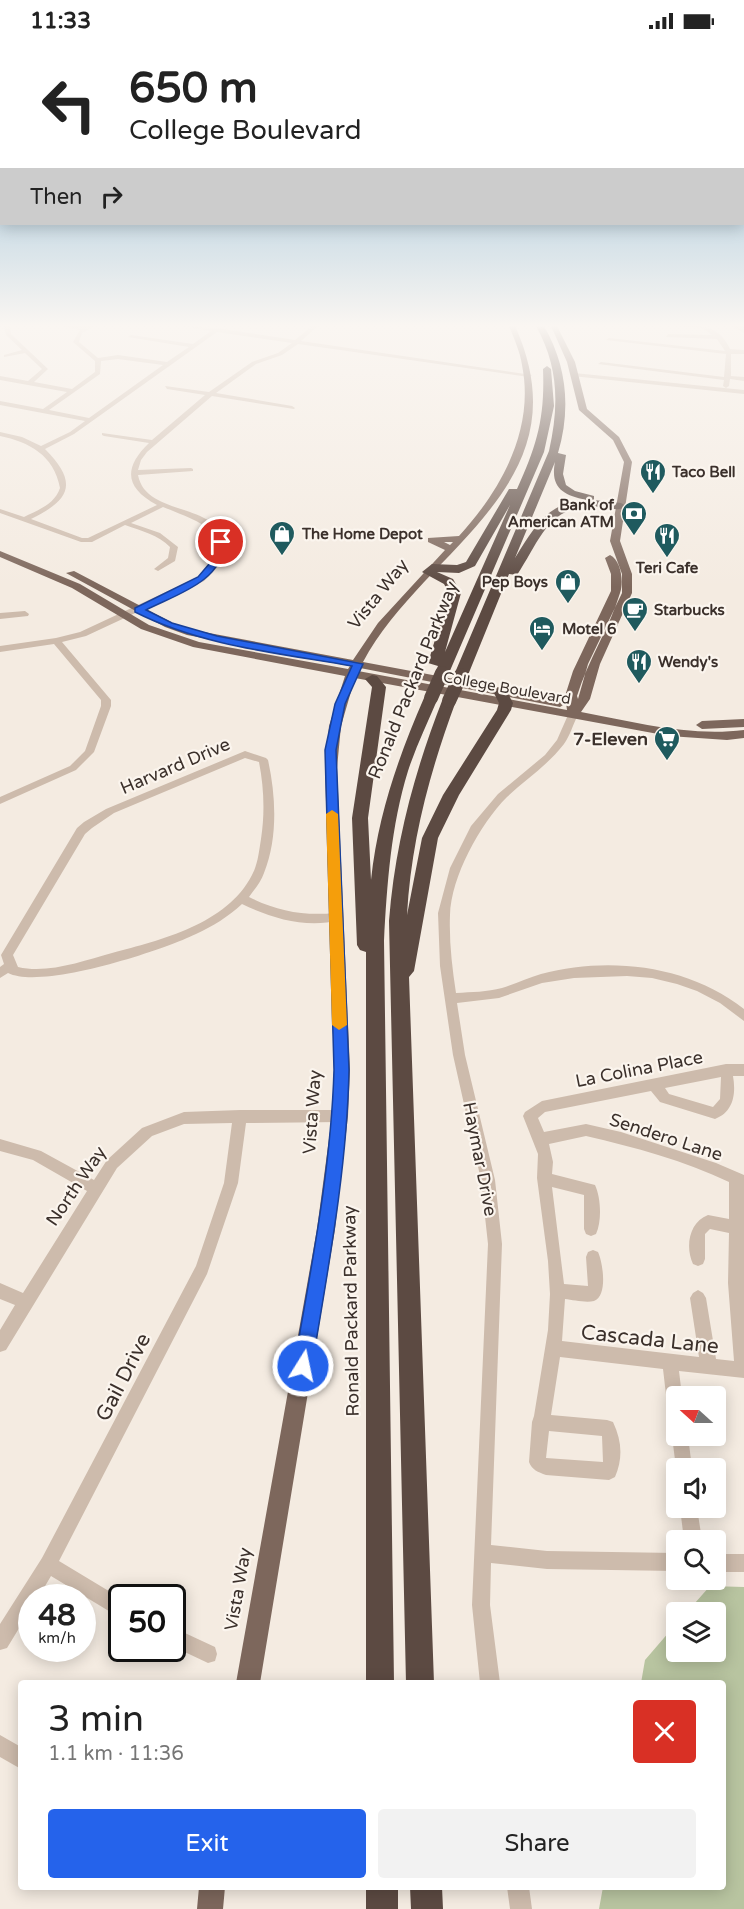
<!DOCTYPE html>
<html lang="en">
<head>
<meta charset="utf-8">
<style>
	body { margin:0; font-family:"Varela Round",sans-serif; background:#f2f2f2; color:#222; height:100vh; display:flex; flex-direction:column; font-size:22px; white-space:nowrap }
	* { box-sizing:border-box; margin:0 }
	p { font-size:20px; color:#767676 }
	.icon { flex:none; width:33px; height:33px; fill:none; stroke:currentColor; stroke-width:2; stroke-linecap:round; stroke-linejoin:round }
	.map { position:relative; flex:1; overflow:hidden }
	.sheet { position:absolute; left:18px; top:1638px; width:708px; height:210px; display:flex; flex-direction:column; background:#fff; border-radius:6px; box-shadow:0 3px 15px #0003 }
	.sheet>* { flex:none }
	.banner { position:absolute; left:0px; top:0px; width:744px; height:183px; box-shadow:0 3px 15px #0003; background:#fff; color:#222; overflow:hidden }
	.needle { width:39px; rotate:291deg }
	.controls { position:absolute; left:666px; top:1344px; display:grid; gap:12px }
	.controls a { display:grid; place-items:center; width:60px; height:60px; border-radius:6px; background:#fff; box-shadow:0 3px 15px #0003; font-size:30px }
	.speed { position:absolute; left:18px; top:1542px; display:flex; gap:12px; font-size:30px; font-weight:700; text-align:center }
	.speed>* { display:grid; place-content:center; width:78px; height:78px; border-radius:50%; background:#fff; box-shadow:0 3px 15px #0003; line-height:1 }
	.speed small { font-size:15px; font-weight:400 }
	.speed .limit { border:3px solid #111; border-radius:9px; background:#fff; color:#111 }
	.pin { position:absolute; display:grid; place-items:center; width:51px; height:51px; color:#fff; margin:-26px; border:3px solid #fff; border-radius:50%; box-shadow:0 2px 6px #0007 }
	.me { position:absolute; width:66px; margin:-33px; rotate:10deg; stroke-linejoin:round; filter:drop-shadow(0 0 4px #0008) }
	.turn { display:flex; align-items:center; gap:21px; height:126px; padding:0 30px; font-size:27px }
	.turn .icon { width:78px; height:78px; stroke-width:2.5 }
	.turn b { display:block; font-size:42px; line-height:51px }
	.then { display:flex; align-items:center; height:57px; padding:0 30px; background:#0003; gap:12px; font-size:22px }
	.round { display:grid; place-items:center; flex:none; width:63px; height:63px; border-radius:6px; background:#f2f2f2 }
	.summary { display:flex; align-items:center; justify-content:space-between; height:102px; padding:0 30px }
	h1 { font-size:36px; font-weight:600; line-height:45px }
	.action { display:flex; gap:12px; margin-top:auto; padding:12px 30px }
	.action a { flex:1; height:69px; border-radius:6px; background:#2563eb; color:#fff; font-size:24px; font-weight:600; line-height:69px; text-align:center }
	.action a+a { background:#f2f2f2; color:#222 }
	.status { display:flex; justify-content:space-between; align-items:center; height:42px; padding:0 30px; background:#fff; direction:ltr }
	.status svg { height:16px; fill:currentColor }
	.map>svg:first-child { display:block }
</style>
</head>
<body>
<div class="status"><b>11:33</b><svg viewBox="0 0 49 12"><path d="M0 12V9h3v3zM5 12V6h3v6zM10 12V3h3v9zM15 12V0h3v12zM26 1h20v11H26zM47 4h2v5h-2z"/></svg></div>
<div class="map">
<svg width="744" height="1867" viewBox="0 0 744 1867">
	<rect width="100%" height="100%" fill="#f4ebe1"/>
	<path fill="#b8c4a0" d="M710,1544L744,1545V1867H599L603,1845H723V1641H641L645,1618L676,1582V1610H716V1570H687Z"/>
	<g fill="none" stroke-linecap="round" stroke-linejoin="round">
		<path fill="#7fb0b2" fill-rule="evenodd" d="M738,284H744V287Z"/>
		<path fill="#cdbbac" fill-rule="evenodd" d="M4,284H10L11,292L48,327L34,340L72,347L95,330V319L73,300L80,288L62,284H95L82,291L79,300L98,316L118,313L167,320L189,305L128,295L131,293L193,302L211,289L182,284L216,286L295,298L312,284H318L301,299L532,333L529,335L298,302L282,313L256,322L216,351L292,364L295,366L294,367L212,354L147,410L141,418L138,428L191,426L193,427V429L138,433C146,475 215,459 224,500C228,517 215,528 204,539L86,594L62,600L111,658V664L94,710L76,728L0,762V755L70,724L85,709L101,664V658L54,602L0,610V604L56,596L80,590L198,535C244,493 200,480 163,465L131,481L160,491L178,505L175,519L158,529L154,527L168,516L170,505C158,493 142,489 125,483L92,500H81L0,471V467L24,475C38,468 55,462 60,446C54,413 29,400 0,394V390L22,395L41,404L70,390L85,379L0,363V359L43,367L67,350L0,338V334L28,339L42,327L25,311L4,315V313L22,308L6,293ZM217,290L292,301L278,311L252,320L209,350L165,344L167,347L205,353L152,398L102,391V393L104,394L149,401C123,426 125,446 157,463L88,496H82L31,477C70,458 79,441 45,407L74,392ZM118,317L163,323L89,376L49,368L100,332L101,319Z
			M673,284C698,283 718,281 730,307L744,308V312H731V334L744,335V339L730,337L729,344L726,346L723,344L724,338L598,322L601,320L724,335L726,312L606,298L609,296L725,309L717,297L666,295L668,292L712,293L702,286Z
			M732,284H739L744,287V291Z
			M574,331L744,348V352L572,334Z
			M25,569L29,572L28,574L0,577V571Z
			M573,670L578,673C573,682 570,694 564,702C548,723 526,737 507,755C480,782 451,835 450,873C449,899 452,925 456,951C472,950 487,950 502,946C515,942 528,936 541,932C609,914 688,923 744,967V979L720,961L697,949L677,942L652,936L627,934L574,936L542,941L499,956L457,961L465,1013L495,1138L502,1202L491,1503L547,1509L676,1511V1529L547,1527L491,1521L490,1563L500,1641H480L472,1563L488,1202L481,1138L453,1013L440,924L438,871L450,826L471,784L498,752L545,713L557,698L568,673Z
			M245,709L266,716L268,718C276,754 278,796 264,831C261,840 254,848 249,855C277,869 303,874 335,871L339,872L341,875L339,878C307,887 271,876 242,862C228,875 213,884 196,892C161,909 42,948 8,931L0,936V925L4,922L1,913L77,786L84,780L106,767ZM245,716L259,720C264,746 265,771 261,797C259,809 258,822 252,833C227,882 161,898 112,911C83,919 48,932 18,925L13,913L85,792L92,786L114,771Z
			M726,1022H744V1034H733C736,1051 734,1070 715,1077L660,1060L651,1049L545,1070L538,1076L544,1090L586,1082L621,1090L716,1121L744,1133V1336L679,1329L682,1354H676V1378L670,1376L668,1370L663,1327L560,1315L551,1373L607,1378L613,1380C622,1399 623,1416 615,1435L609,1438L546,1433C538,1430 532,1428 529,1420L532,1380L534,1374L548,1288L550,1252L548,1219L537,1136L538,1112L523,1074L525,1070L542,1059ZM721,1035L720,1057L713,1065L669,1052L665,1046ZM586,1094C634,1105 685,1119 729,1140V1177L708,1173C689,1180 685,1205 693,1222L698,1224L703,1222L705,1217V1192L710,1187L729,1191L728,1241L734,1319L716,1317L706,1256L703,1251L698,1248L693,1251L690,1256L699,1315L562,1299L565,1257C573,1258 586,1261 594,1259C608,1254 603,1221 598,1210L593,1208L588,1210L586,1215L588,1244L564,1242L552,1145L584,1153V1187L586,1192L591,1194L596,1192C602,1179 601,1156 595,1143L552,1132L553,1120L549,1102ZM549,1389L602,1394L603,1420L546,1416Z
			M240,1068H340L345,1070L347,1074L345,1078L340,1080L246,1081L238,1141L207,1232L59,1519L122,1557V1577L51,1534L38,1556H32V1565L7,1606L0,1608V1582L42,1516L196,1224L224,1141L232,1081L184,1082L152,1094L117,1126L6,1308L0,1310V1288L15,1263L0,1257V1241L23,1251L87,1149L33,1118L0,1109V1097L41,1109L94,1138L107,1118L142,1086L184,1070Z
			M676,1387V1394H688L692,1426H676V1428V1426L672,1394Z
			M680,1466H697L702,1498H684Z
			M716,1512H744V1530H716Z
			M172,1585L215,1605L217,1612L215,1619L208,1621L172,1604Z
			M0,1693L21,1705V1727L0,1715Z
			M507,1845H529L532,1867H510Z"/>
		<path fill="#7d675c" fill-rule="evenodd" d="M509,284H515C587,443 424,506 363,620L560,657L566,661L560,665L360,626L358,629L567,668L565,654L573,629L611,549V532L605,516L610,513C621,518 624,540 620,551C610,585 588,618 577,654L578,657L588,622L622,551V532L610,499L624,420L613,398L579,368L567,320L551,284H557L575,320L587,367L619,395L632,420L620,499L632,532V551L600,622L590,657L581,670C634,680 690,695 744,688V696L727,698L669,694L355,636L341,684L337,726L350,1028L348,1074L335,1187L260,1641H236L317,1187L332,1074L334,1028L325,726L329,684L345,634L193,605L141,587L72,546L0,515V509L80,542L149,583L199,600L348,627L350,624L187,593L165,585L66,531L74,529L173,581L193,588L353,618L378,581L445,508L428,500V496L459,494C501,448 535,388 522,323C520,309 514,297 509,284ZM444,500H453L450,503Z
			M744,677V685L702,687L696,683L702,679Z
			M199,1845H225L223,1867H197Z"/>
		<path fill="#5c4a42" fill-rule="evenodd" d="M536,284H544C567,324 571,367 558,411L566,413L563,432L566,443L575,449L594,454V458L621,461L626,464C620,470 609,466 600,465C549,460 541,497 517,533L509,532L468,633L461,637L454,633L549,409C559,364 559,325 536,284ZM555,420C550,446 563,453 586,458C548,459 533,487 515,516Z
			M547,324L551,327L554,364L544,410L449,631L447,634H437L435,631L438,624L428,621L449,551L444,542L422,530L432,522L457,523L466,520L509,447H517C537,403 545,376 543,327ZM510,463L445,610L461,551L453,537L437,530L459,531L475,524Z
			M372,633L377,634L386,645L368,776L371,838C378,773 398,716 424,656L431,652L438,656C428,680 416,704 408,729C391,784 387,842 384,899L394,1641H366V910L360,908L357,903L352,776L372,645L365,637Z
			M500,645L505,646L513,661L511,668L459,753L438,796L414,929L409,935L434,1641H406L389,879C395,802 414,731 442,659L449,655L456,659C430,729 411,799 407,873L422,796L443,753L497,668L499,661L493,649Z
			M366,1845H398V1867H366Z
			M410,1845H442L443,1867H411Z"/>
		<path stroke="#5c4a42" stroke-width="14" d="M431,656L442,631
			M449,659L461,633"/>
	</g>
	<linearGradient id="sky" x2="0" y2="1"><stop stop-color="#7eb2d2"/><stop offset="0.52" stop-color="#faf6f2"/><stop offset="1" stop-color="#faf6f2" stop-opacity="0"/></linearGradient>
	<rect width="744" height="545" fill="url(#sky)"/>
	<path fill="#2563eb" stroke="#184099" stroke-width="1.5" d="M221,497L225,500C222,540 177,552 146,568L172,581L217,594L363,622L345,662L336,708L349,1028C347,1128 328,1226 312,1324L309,1331L303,1334L296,1331L294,1324C311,1226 331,1128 334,1028L325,708L335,662L352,624C278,611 202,604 135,570V566L198,535L215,515L216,500Z"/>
	<path fill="#f59e0b" d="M332,768L338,772L347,983L339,988L332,983L326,772Z"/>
	<defs>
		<symbol id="restaurant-pin" viewBox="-11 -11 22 30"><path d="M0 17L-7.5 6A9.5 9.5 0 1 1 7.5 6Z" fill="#1f5a5e" stroke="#fbf5ee"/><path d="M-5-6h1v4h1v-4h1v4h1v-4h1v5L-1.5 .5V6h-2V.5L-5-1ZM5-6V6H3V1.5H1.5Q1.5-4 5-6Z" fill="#fff"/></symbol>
		<symbol id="bank-pin" viewBox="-11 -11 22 30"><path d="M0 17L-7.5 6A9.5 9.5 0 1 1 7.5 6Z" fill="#1f5a5e" stroke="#fbf5ee"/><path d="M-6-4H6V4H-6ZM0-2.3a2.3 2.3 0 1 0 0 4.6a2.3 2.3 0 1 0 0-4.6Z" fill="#fff"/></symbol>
		<symbol id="shop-pin" viewBox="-11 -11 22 30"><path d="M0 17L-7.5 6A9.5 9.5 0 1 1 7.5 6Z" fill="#1f5a5e" stroke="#fbf5ee"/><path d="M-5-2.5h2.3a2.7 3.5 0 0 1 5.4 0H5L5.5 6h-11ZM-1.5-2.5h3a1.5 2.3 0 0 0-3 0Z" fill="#fff"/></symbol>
		<symbol id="cafe-pin" viewBox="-11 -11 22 30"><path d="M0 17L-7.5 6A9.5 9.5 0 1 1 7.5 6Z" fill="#1f5a5e" stroke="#fbf5ee"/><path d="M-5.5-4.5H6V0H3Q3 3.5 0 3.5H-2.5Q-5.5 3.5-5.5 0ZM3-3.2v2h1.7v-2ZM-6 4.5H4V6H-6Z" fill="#fff"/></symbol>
		<symbol id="hotel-pin" viewBox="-11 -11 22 30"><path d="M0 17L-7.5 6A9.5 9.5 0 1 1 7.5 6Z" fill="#1f5a5e" stroke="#fbf5ee"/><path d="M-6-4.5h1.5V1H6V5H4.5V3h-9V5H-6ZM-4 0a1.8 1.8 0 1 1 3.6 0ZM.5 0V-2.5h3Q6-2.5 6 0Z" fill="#fff"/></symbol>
		<symbol id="supermarket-pin" viewBox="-11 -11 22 30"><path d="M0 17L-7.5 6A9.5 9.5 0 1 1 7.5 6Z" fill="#1f5a5e" stroke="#fbf5ee"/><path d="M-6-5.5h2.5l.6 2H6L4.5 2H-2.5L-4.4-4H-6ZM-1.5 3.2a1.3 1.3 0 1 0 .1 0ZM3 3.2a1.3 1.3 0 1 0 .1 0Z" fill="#fff"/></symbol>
	</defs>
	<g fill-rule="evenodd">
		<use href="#restaurant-pin" x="638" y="415" width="30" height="40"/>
		<use href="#bank-pin" x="619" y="457" width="30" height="40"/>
		<use href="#shop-pin" x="267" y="477" width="30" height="40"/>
		<use href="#restaurant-pin" x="652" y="479" width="30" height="40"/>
		<use href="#shop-pin" x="553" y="525" width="30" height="40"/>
		<use href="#cafe-pin" x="620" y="553" width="30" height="40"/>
		<use href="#hotel-pin" x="527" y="572" width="30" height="40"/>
		<use href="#restaurant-pin" x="624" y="605" width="30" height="40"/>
		<use href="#supermarket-pin" x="652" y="682" width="30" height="40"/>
	</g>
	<g text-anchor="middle" stroke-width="4.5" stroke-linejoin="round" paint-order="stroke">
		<g font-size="15" font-weight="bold" fill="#3b302b" stroke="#fbf5ee" text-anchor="start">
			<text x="672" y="435">Taco Bell</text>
			<text x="614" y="468" text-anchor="end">Bank of<tspan x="614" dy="17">American ATM</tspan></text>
			<text x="302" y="497">The Home Depot</text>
			<text x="667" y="531" text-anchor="middle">Teri Cafe</text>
			<text x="548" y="545" text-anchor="end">Pep Boys</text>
			<text x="654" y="573">Starbucks</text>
			<text x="562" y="592">Motel 6</text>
			<text x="658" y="625">Wendy's</text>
		</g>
		<g font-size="15" fill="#3b302b" stroke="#fbf5ee">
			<text transform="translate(507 646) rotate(10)" y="5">College Boulevard</text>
		</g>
		<g font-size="18" fill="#3b302b" stroke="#fbf5ee">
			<text transform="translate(378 552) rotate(-51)" y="6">Vista Way</text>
			<text transform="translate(413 638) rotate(-68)" y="6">Ronald Packard Parkway</text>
			<text transform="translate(175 724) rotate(-23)" y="6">Harvard Drive</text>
			<text transform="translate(639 1027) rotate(-11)" y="6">La Colina Place</text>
			<text transform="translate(312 1070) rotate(-86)" y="6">Vista Way</text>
			<text transform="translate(666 1095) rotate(18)" y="6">Sendero Lane</text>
			<text transform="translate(480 1117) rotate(79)" y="6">Haymar Drive</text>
			<text transform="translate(76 1144) rotate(-56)" y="6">North Way</text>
			<text transform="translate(351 1269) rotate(-91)" y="6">Ronald Packard Parkway</text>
			<text transform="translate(238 1547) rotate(-80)" y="6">Vista Way</text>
		</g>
		<g font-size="18" font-weight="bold" fill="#3b302b" stroke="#fbf5ee" text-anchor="end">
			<text x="648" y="703">7-Eleven</text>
		</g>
		<g font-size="21" fill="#3b302b" stroke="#fbf5ee">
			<text transform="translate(650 1297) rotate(6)" y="7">Cascada Lane</text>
			<text transform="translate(123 1335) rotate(-63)" y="7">Gail Drive</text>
		</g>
	</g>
</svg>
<div class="controls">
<a><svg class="needle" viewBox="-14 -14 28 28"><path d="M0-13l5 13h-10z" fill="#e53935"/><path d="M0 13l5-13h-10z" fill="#767676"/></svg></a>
<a><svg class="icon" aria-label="sound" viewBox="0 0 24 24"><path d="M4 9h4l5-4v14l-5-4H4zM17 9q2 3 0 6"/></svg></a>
<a><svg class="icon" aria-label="search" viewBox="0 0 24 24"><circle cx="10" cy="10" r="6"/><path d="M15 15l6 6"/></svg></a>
<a><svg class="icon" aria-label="layers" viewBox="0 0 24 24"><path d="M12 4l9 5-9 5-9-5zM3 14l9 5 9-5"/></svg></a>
</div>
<div class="speed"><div>48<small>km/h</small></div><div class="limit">50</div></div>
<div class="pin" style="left:221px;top:500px;background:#d93025"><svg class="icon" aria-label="arrive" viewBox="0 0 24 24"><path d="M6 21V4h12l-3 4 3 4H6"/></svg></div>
<svg class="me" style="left:303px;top:1324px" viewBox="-20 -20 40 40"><circle r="17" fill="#2563eb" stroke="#fff" stroke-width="3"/><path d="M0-11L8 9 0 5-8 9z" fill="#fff"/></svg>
<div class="banner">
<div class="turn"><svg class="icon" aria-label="left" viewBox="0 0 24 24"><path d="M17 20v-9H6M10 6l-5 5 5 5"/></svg><div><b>650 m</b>College Boulevard</div></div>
<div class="then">Then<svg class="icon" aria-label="right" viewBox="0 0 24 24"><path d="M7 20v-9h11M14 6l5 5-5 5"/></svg></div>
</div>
<section class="sheet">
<div class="summary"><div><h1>3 min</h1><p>1.1 km · 11:36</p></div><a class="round" style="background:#d93025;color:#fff"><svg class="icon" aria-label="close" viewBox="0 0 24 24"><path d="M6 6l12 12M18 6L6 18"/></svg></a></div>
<div class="action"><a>Exit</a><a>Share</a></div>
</section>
</div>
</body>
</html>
